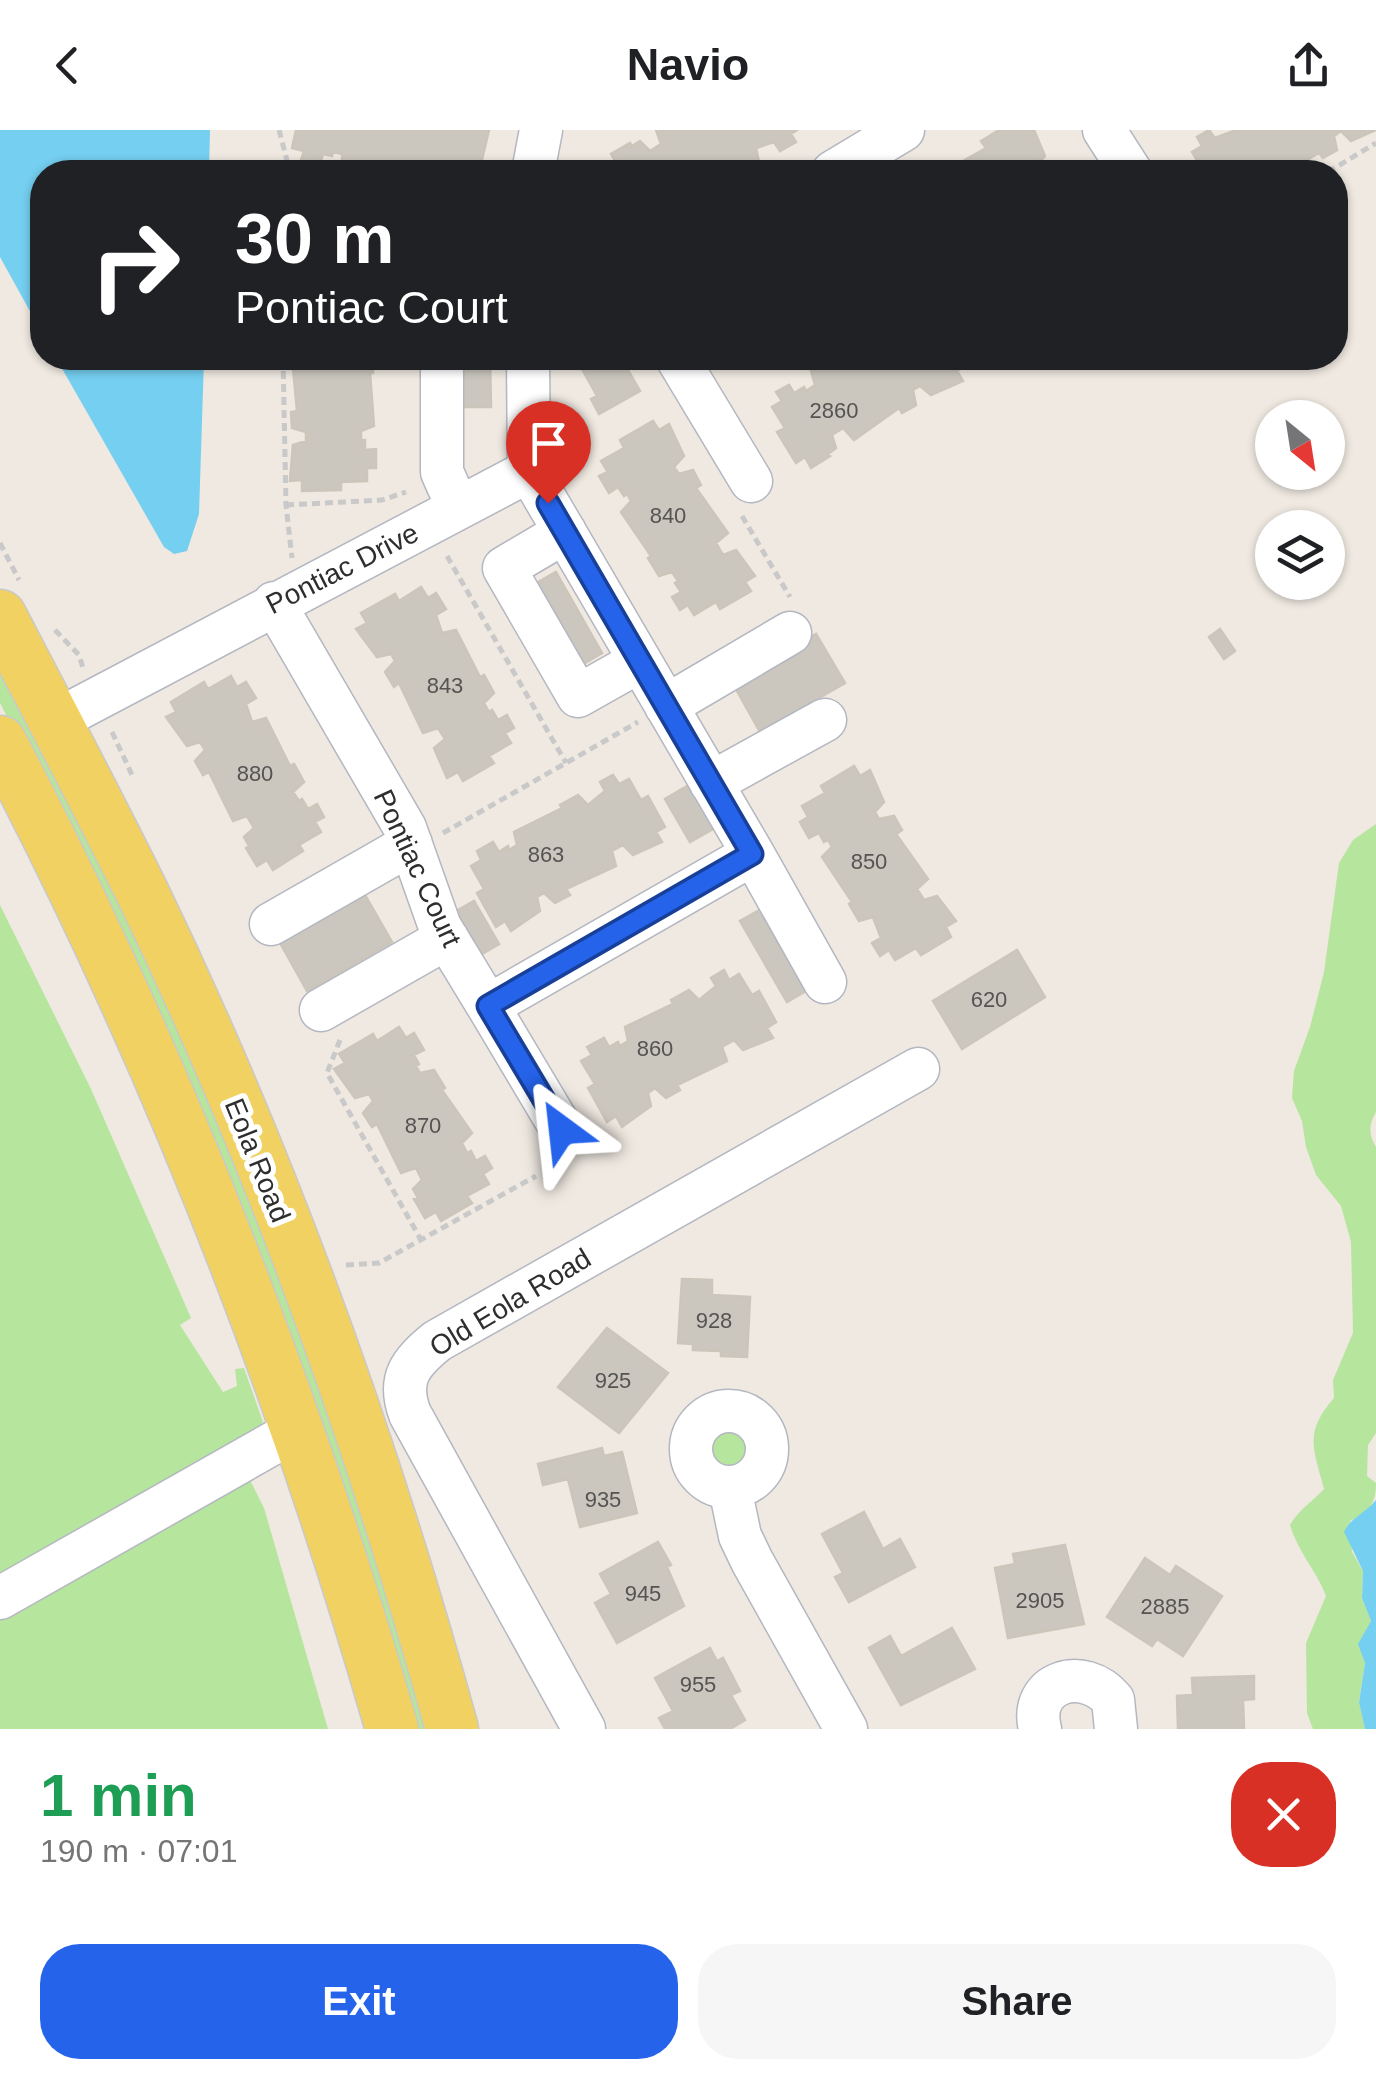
<!DOCTYPE html>
<html lang="en">
<head>
<meta charset="utf-8">
<style>
	body { margin:0; font-family:Arial,sans-serif; background:#f6f6f6; color:#202124; height:100vh; display:flex; flex-direction:column; font-size:38px; white-space:nowrap }
	* { box-sizing:border-box; margin:0 }
	p { font-size:32px; color:#757577 }
	.icon { flex:none; width:55px; height:55px; fill:none; stroke:currentColor; stroke-width:2; stroke-linecap:round; stroke-linejoin:round }
	.map { position:relative; height:1599px; overflow:hidden }
	.details { display:flex; flex-direction:column; background:#fff; flex:1 }
	.details>* { flex:none }
	.banner { position:absolute; left:30px; top:30px; width:1318px; height:210px; border-radius:40px; box-shadow:0 2px 8px #0004; background:#202124; color:#fff; overflow:hidden }
	.needle { width:65px; rotate:150deg }
	.buttons { position:absolute; left:1255px; top:270px; display:grid; gap:20px }
	.buttons a { display:grid; place-items:center; width:90px; height:90px; border-radius:50%; background:#fff; box-shadow:0 2px 8px #0004; font-size:50px }
	.pin { position:absolute; display:grid; place-items:center; width:85px; height:85px; color:#fff; margin:-102px -42px; border-radius:50% 50% 50% 0; rotate:-45deg; box-shadow:0 0 10px #0007 }
	.pin .icon { rotate:45deg }
	.me { position:absolute; width:110px; margin:-55px; rotate:330deg; stroke-linejoin:round; filter:drop-shadow(0 0 8px #0008) }
	.turn { display:flex; align-items:center; gap:35px; height:210px; padding:0 40px; font-size:45px }
	.turn .icon { width:130px; height:130px; stroke-width:2.5 }
	.turn b { display:block; font-size:70px; line-height:85px }
	.round { display:grid; place-items:center; flex:none; width:105px; height:105px; border-radius:40px; background:#f6f6f6 }
	.summary { display:flex; align-items:center; justify-content:space-between; height:170px; padding:0 40px }
	h1 { font-size:60px; font-weight:600; line-height:75px; color:#1e9e55 }
	.cta { display:flex; gap:20px; margin-top:auto; padding:20px 40px }
	.cta a { flex:1; height:115px; border-radius:40px; background:#2563eb; color:#fff; font-size:40px; font-weight:600; line-height:115px; text-align:center }
	.cta a+a { background:#f6f6f6; color:#202124 }
	header { display:flex; justify-content:space-between; align-items:center; height:130px; padding:0 40px; background:#fff; font-size:45px; font-weight:600 }
	.map>svg:first-child { display:block }
</style>
</head>
<body>
<header><svg class="icon" aria-label="back" viewBox="0 0 24 24"><path d="M15 5l-7 7 7 7"/></svg>Navio<svg class="icon" aria-label="share" viewBox="0 0 24 24"><path d="M12 15V3M7 8l5-5 5 5M5 13v7h14v-7"/></svg></header>
<div class="map">
<svg width="1376" height="1599" viewBox="0 0 1376 1599">
	<rect width="100%" height="100%" fill="#efe9e1"/>
	<path fill="#b6e59e" d="M0,525L167,862L289,1158L433,1599H410L82,734L0,573Z
		M1376,694V982C1368,995 1369,1005 1376,1017V1303L1368,1315L1367,1346L1376,1353C1376,1375 1369,1381 1350,1391L1352,1422L1363,1441L1362,1468L1371,1491L1359,1514L1365,1533L1359,1571L1365,1599H1313L1307,1583L1306,1513L1326,1466C1316,1440 1298,1422 1290,1395C1298,1380 1312,1372 1324,1359C1313,1318 1304,1302 1334,1268L1333,1250L1353,1203L1351,1112L1341,1076L1316,1045L1306,1017L1302,991L1292,968L1294,941L1310,897L1324,842L1339,733L1353,710Z
		M0,775L91,959L191,1188L180,1195L223,1262L237,1256L235,1239L244,1238L263,1292L254,1303L0,1452Z
		M713 1319a21 21 0 1 1 42 0a21 21 0 1 1-42 0Z
		M248,1346L264,1378L328,1599H0V1485Z"/>
	<path fill="#75cff0" d="M0,0H210L209,42H42V203L0,127Z
		M56,228H204L199,384L187,421L174,424L164,417Z
		M1376,1370V1599H1365L1359,1572L1365,1533L1358,1514L1371,1491L1362,1468L1363,1441L1344,1402C1351,1387 1366,1383 1376,1370Z"/>
	<path fill="#cbc7bf" stroke="#cbc5ba" stroke-width="2.5" d="M296,0H489L481,34L473,32L471,42H360L342,38V24L333,22L332,26L323,24L320,34L301,30L304,21L292,18Z
		M656,0H797L791,4L796,12L780,21L774,12L756,18L759,32L742,42H609L617,34L611,24L630,13L632,16L640,11L650,21L661,14Z
		M999,0H1034L1045,26L1036,36L1039,42H968L963,31L986,18L981,11Z
		M1209,0L1215,8L1236,0H1376L1351,11L1341,1L1334,6L1337,20L1323,28L1319,23L1287,42H1204L1192,22L1202,16L1197,7Z
		M292,228H373V243H370L374,296L361,301V310H365V320L376,319V338H367V351L341,352V360L302,361V350L290,351L293,315L306,311V302L292,298L291,282L297,281Z
		M457,228H490L491,277H458Z
		M576,228H621L640,261L599,284L591,269L597,266Z
		M841,228H962L966,235L957,241L963,251L931,265L920,256L913,260L916,275L902,283L899,278L854,310L843,298L832,305L836,318L828,324L830,326L811,338L805,327L796,333L777,302L785,298L772,277L782,271L776,262L789,255L794,263L804,257L806,261L815,255L811,241Z
		M653,291L659,300L669,294L684,326L674,337L679,344L693,340L701,355L696,358L728,403L716,413L723,425L736,420L755,446L745,452L751,461L720,479L716,472L694,485L688,475L680,480L672,467L681,462L675,453L678,451L672,442L659,446L648,428L651,426L621,382L631,371L627,364L624,366L618,357L609,363L599,346L608,342L601,331L624,318L620,310Z
		M556,442L602,523L573,540L526,459Z
		M421,457L428,468L436,463L446,479L436,485L442,503L456,500L480,547L484,545L494,563L484,573L489,582L492,580L498,590L507,585L514,598L505,603L511,613L489,626L494,633L463,651L458,642L447,648L434,618L445,609L438,598L423,603L399,553L394,557L385,542L395,531L391,524L377,527L356,499L367,493L361,483L395,464L399,471Z
		M1220,499L1235,521L1224,529L1209,507Z
		M816,504L845,553L760,602L732,552Z
		M231,546L237,557L246,552L256,568L246,574L252,592L266,588L290,636L294,634L304,652L293,662L299,671L302,669L308,679L317,674L324,687L315,692L321,702L299,715L303,721L273,740L267,730L257,736L246,718L249,716L244,707L254,698L247,686L233,691L209,642L203,645L195,631L205,620L200,612L187,616L166,587L176,582L171,572L204,552L208,559Z
		M854,636L860,646L870,640L884,672L875,682L879,689L894,686L902,700L896,704L928,749L917,759L924,770L937,766L956,791L946,797L951,807L921,825L916,818L895,830L889,820L880,826L872,813L881,808L873,787L859,791L849,774L852,772L822,727L832,717L828,710L824,712L819,703L809,708L800,692L808,687L802,676L825,663L821,656Z
		M613,645L619,654L629,649L641,670L648,666L665,697L656,702L662,712L633,725L623,715L612,721L616,736L566,759L570,765L555,773L544,763L537,767L540,781L511,801L505,791L496,797L477,763L484,759L471,736L481,730L477,721L493,712L499,722L508,716L509,720L517,715L514,702L562,678L560,675L578,665L588,675L605,661L600,652Z
		M694,652L720,695L690,712L665,669Z
		M364,763L392,812L307,861L279,811Z
		M474,771L499,814L470,831L444,788Z
		M770,774L816,855L787,872L740,791Z
		M1017,820L1045,867L962,919L933,871Z
		M724,840L729,850L739,844L752,865L759,861L776,892L767,898L773,908L743,920L734,910L722,917L727,931L677,955L680,960L666,968L655,958L648,963L651,976L622,997L616,986L607,992L588,958L595,954L581,931L592,925L587,917L604,908L609,917L618,912L620,916L628,911L625,897L673,874L671,870L689,860L699,870L716,856L711,848Z
		M399,897L406,908L414,903L424,920L414,925L419,934L416,936L420,943L434,940L445,958L442,960L472,1003L462,1013L467,1023L471,1021L476,1031L485,1026L492,1038L483,1044L489,1054L467,1066L472,1073L441,1091L436,1082L425,1088L414,1069L418,1068L413,1059L422,1050L416,1038L401,1043L377,994L372,997L363,983L373,971L369,964L355,968L334,939L345,933L339,924L373,904L377,911Z
		M682,1149L712,1150V1165L750,1167L747,1227L721,1226V1221L693,1220V1214L678,1213Z
		M607,1198L668,1243L619,1303L558,1257Z
		M602,1318L604,1326L622,1322L637,1383L580,1397L568,1349L543,1355L538,1334Z
		M864,1382L883,1419L900,1409L915,1437L849,1472L835,1447L843,1443L822,1404Z
		M658,1412L671,1435L667,1437L684,1476L617,1513L595,1473L611,1464L600,1444Z
		M1065,1415L1084,1494L1008,1508L995,1438L1015,1434L1013,1424Z
		M1145,1428L1170,1445L1176,1436L1222,1466L1183,1526L1157,1509L1152,1516L1107,1487Z
		M952,1498L975,1539L901,1575L869,1518L890,1506L901,1526Z
		M710,1518L717,1531L723,1528L740,1561L731,1565L745,1590L730,1599H665L659,1588L673,1581L655,1548Z
		M1254,1546V1569L1243,1570L1244,1599H1178L1177,1566L1193,1565L1192,1548Z"/>
	<g fill="none" stroke-linecap="round" stroke-linejoin="round">
		<defs>
			<path id="minor" d="M1104,0L1131,42
				M533,42L541,0
				M833,42L903,0
				M442,228V342L458,378
				M677,228L751,351
				M565,402L504,438L578,566L640,531
				M274,473L405,698L440,797L488,876L753,724L529,341L528,228
				M666,576L790,503
				M55,591L529,341
				M711,653L825,590
				M753,724L825,852
				M271,794L411,714
				M488,876L562,1000
				M321,880L447,808
				M691 1319a38 38 0 1 1 76 0a38 38 0 1 1-76 0Z
				M730,1358L740,1406L752,1431L846,1599
				M0,1468L298,1299
				M584,1599L410,1284C397,1249 410,1233 437,1211L918,939
				M1040,1599C1028,1551 1084,1535 1113,1570L1116,1599"/>
			<path id="major" d="M0,486C48,578 96,669 142,762C272,1030 373,1313 452,1599
				M0,612C165,926 294,1258 392,1599"/>
		</defs>
		<use href="#minor" stroke="#b4b7c1" stroke-width="45"/>
		<use href="#major" stroke="#c9c9c9" stroke-width="55"/>
		<path stroke="#c9c9c9" stroke-width="5" stroke-dasharray="8 5" stroke-linecap="butt" d="M279,0L290,42
			M1328,42L1376,13
			M283,228L286,375L292,428
			M286,375L382,370L406,362
			M742,386L790,467
			M0,413L19,450
			M447,426L566,633
			M55,500L79,525L83,538
			M112,602L133,647
			M443,703L638,592
			M340,910L327,943L421,1110
			M346,1135L379,1133L536,1046"/>
		<use href="#minor" stroke="#fff" stroke-width="42"/>
		<use href="#major" stroke="#f2d163" stroke-width="52"/>
	</g>
	<g fill="none" stroke-linecap="round" stroke-linejoin="round">
		<defs>
			<path id="route" d="M548,373L752,724L488,876L562,1000"/>
		</defs>
		<use href="#route" stroke="#184099" stroke-width="25"/>
		<use href="#route" stroke="#2563eb" stroke-width="18"/>
	</g>
	<g text-anchor="middle" stroke-width="10" stroke-linejoin="round" paint-order="stroke">
		<g font-size="22" fill="#555452">
			<text x="834" y="288">2860</text>
			<text x="668" y="393">840</text>
			<text x="445" y="563">843</text>
			<text x="255" y="651">880</text>
			<text x="546" y="732">863</text>
			<text x="869" y="739">850</text>
			<text x="989" y="877">620</text>
			<text x="655" y="926">860</text>
			<text x="423" y="1003">870</text>
			<text x="714" y="1198">928</text>
			<text x="613" y="1258">925</text>
			<text x="603" y="1377">935</text>
			<text x="643" y="1471">945</text>
			<text x="1040" y="1478">2905</text>
			<text x="1165" y="1484">2885</text>
			<text x="698" y="1562">955</text>
		</g>
		<g font-size="28" fill="#2e2e2e" stroke="#fff">
			<text transform="translate(342 438) rotate(-27)" y="10">Pontiac Drive</text>
			<text transform="translate(418 738) rotate(65)" y="10">Pontiac Court</text>
			<text transform="translate(258 1030) rotate(68)" y="10">Eola Road</text>
			<text transform="translate(510 1172) rotate(-31)" y="10">Old Eola Road</text>
		</g>
	</g>
</svg>
<div class="buttons">
<a><svg class="needle" viewBox="-14 -14 28 28"><path d="M0-13l5 13h-10z" fill="#e53935"/><path d="M0 13l5-13h-10z" fill="#757577"/></svg></a>
<a><svg class="icon" aria-label="layers" viewBox="0 0 24 24"><path d="M12 4l9 5-9 5-9-5zM3 14l9 5 9-5"/></svg></a>
</div>
<div class="pin" style="left:548px;top:373px;background:#d93025"><svg class="icon" aria-label="arrive" viewBox="0 0 24 24"><path d="M6 21V4h12l-3 4 3 4H6"/></svg></div>
<svg class="me" style="left:562px;top:1000px" viewBox="-20 -20 40 40"><path d="M0-17L14 15 0 8-14 15z" fill="#2563eb" stroke="#fff" stroke-width="4"/></svg>
<div class="banner">
<div class="turn"><svg class="icon" aria-label="right" viewBox="0 0 24 24"><path d="M7 20v-9h11M14 6l5 5-5 5"/></svg><div><b>30 m</b>Pontiac Court</div></div>
</div>
</div>
<section class="details">
<div class="summary"><div><h1>1 min</h1><p>190 m · 07:01</p></div><a class="round" style="background:#d93025;color:#fff"><svg class="icon" aria-label="close" viewBox="0 0 24 24"><path d="M6 6l12 12M18 6L6 18"/></svg></a></div>
<div class="cta"><a>Exit</a><a>Share</a></div>
</section>
</body>
</html>
